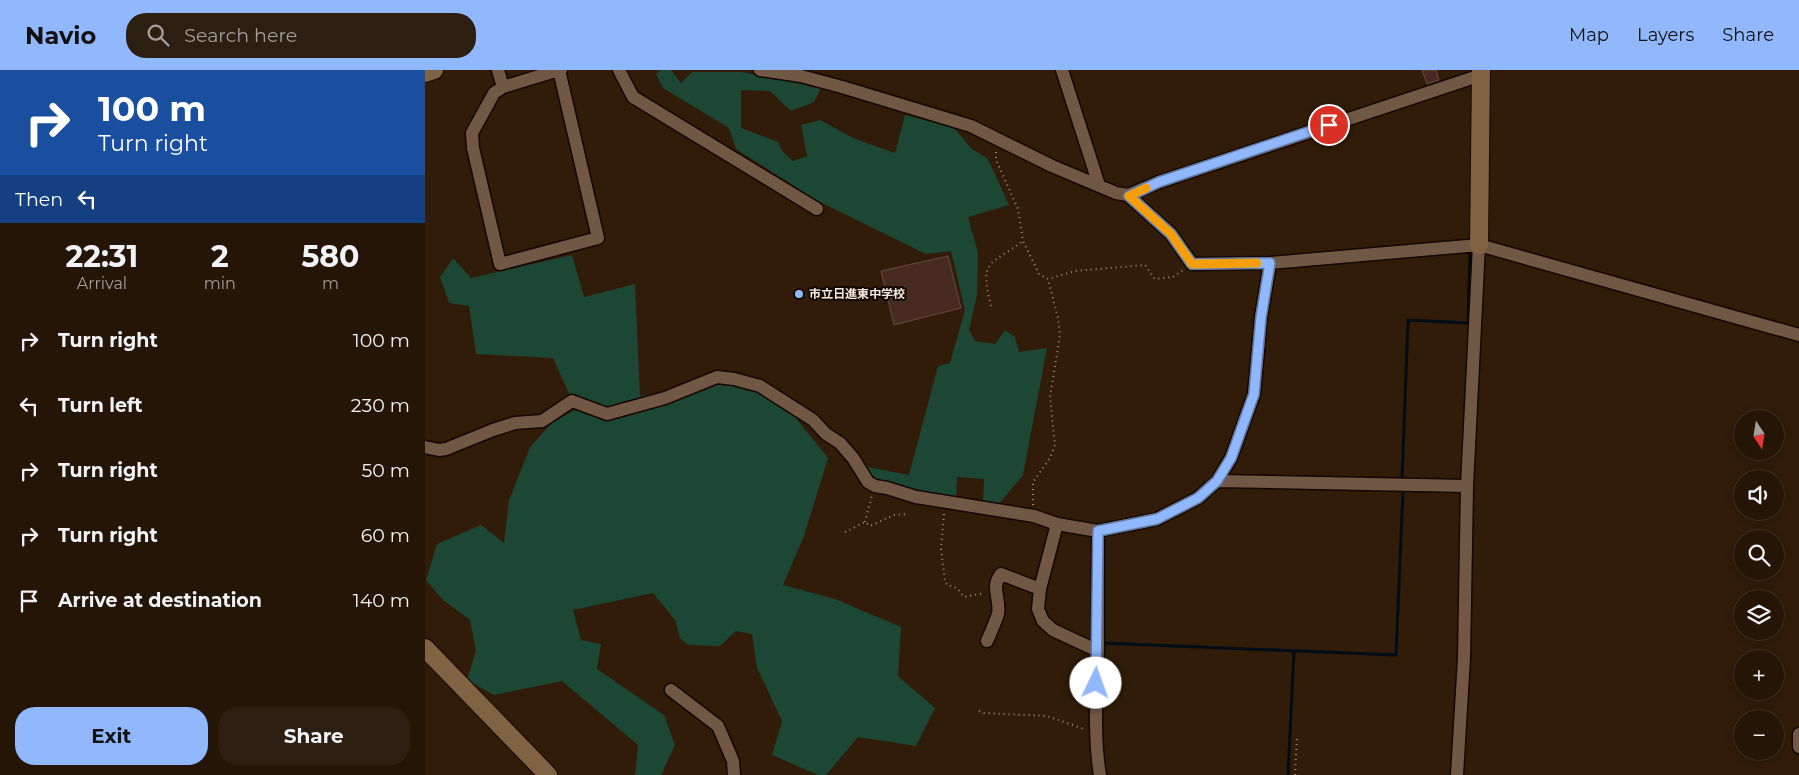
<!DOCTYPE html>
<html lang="en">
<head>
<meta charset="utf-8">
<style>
	body { margin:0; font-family:Montserrat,"Noto Sans JP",sans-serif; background:#2c1e10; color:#f1f3f6; height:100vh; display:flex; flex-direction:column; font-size:19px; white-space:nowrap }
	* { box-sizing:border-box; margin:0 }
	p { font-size:16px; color:#a39f9b }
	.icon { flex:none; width:28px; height:28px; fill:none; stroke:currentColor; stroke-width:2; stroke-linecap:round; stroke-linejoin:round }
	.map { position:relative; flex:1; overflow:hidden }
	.side { display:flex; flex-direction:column; background:#241506; width:425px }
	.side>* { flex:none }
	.banner { background:#1a4fa0; color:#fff; overflow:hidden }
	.needle { width:32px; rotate:168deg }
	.controls { position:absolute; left:1309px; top:340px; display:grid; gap:10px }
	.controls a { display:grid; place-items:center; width:50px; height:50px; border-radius:50%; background:#241506; box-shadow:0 2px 8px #0003,0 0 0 1px #413428; font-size:25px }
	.pin { position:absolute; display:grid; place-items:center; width:42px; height:42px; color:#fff; margin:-21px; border:2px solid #fff; border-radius:50%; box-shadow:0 1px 5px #0007 }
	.me { position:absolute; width:55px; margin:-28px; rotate:3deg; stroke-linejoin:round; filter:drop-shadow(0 0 4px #0008) }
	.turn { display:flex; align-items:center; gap:18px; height:105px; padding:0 15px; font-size:22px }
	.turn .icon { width:65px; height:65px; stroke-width:2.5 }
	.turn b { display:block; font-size:35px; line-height:42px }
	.then { display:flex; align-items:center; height:48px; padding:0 15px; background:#0003; gap:10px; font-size:19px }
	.eta { display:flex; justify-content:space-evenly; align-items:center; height:85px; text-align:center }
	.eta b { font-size:30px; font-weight:700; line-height:35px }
	.primary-button { display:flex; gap:10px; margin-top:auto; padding:10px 15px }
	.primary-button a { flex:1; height:58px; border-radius:20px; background:#91b8fd; color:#111; font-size:20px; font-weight:700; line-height:58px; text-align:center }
	.primary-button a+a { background:#2c1e10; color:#f1f3f6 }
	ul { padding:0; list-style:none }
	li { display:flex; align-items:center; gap:15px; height:65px; padding:0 15px }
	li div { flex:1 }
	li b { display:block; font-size:19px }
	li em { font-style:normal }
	header { display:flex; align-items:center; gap:30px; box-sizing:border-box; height:70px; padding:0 25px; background:#91b8fd; color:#111 }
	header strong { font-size:24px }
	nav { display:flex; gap:28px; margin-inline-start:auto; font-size:18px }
	.search { width:350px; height:45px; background:#2c1e10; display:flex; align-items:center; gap:12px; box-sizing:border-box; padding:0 18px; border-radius:20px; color:#a39f9b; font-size:19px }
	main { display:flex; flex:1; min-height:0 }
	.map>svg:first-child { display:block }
</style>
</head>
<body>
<header>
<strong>Navio</strong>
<div class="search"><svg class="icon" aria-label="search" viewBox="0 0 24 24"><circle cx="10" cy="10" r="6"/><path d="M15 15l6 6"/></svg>Search here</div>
<nav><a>Map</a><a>Layers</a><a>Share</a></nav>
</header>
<main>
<section class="side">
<div class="banner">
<div class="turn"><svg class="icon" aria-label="right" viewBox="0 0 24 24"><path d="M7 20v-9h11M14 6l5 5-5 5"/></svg><div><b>100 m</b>Turn right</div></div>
<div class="then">Then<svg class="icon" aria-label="left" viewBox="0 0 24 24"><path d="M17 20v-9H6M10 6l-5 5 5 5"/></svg></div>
</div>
<div class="eta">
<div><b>22:31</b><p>Arrival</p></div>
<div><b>2</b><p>min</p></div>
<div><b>580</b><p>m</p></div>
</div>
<ul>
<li><svg class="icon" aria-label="right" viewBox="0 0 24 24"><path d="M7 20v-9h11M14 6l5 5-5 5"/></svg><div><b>Turn right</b></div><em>100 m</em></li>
<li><svg class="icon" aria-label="left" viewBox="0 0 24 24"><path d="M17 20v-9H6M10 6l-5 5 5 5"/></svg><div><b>Turn left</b></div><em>230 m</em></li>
<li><svg class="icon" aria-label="right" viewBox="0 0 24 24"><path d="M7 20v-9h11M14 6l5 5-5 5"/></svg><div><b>Turn right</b></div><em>50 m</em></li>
<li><svg class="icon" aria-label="right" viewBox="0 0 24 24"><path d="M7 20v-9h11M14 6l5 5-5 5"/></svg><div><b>Turn right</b></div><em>60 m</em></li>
<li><svg class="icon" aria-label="arrive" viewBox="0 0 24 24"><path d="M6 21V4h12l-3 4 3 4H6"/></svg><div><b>Arrive at destination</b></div><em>140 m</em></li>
</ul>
<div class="primary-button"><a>Exit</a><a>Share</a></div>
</section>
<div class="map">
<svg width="1374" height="705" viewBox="0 0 1374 705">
	<rect width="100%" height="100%" fill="#301c08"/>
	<path fill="#1c4735" d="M236,0H246L256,13L267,2H317L396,18L389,32L366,41L345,21L316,20V58L353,72L357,81L368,91L382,86L376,55L395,50L428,68L470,83L480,45L529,58L547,79L563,89L584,135L543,147L553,183L552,225L544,260L550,271L570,274L580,260L590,267L594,282L622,278L598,405L574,434L558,433L559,409L532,407L531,428L448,410L437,396L484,405L513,296L525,293L540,240L526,181L501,184L391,130L311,79L304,58L238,18L231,4Z
		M147,185L159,227L210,214L215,326L295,312L332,320L362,337L403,388L379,466L358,515L410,529L476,557L473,606L510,638L491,676L433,667L401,705H393L347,685L357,651L332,598L327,564L311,561L295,576L263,575L255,568L250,550L228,523L148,540L156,570L176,574L172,599L239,645L250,675L236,705H210L213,675L137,611L69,625L42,610L51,580L45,550L18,530L1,510L12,474L56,455L79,473L84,430L105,377L127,353L151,339L128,288L51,284L44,236L24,233L15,207L28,188L46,208Z"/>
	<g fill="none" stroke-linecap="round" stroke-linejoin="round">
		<path stroke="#000d17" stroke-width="3" d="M977,410L983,250L1043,253L1045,180
			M677,573L971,585L978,421
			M863,705L869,581"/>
	</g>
	<path fill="#472b23" stroke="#674840" d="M997,0H1011L1014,10L1002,14Z
		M523,186L536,238L469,255L456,201Z"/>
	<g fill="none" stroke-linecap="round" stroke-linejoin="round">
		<defs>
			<path id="street" d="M73,0L78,17
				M134,0L173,168L75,194L48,78L47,63L69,23L78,17L134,0H136
				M194,0L208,27L392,139
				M335,0L376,6L417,17L546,56L627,96L691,123L703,125L746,164L767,194L845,193L1054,175L1374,265
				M637,0L674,115
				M703,125L734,112L1056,5
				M0,377L14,380L21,379L68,360L90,353L117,351L147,331L182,344L240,328L292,307L309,309L335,316L388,350L401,364L415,373L428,388L443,412L450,416L462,418L491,427L609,446L632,454L673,461L732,449L773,428L792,411L806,388L829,324L836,247L845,193
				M792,411L1042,416
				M632,454L615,519L613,539L618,551L628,560L673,581
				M673,461C673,500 673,540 673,579C672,622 668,663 675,705
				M562,571C566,562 570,553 573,544C576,530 565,517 576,504L615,519
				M246,620L293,656L308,691L309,705
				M1374,664V677
				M1032,705L1039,588L1042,416L1054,175"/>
			<path id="secondary" d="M0,3L9,0
				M1054,175L1056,0
				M0,578L123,705"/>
		</defs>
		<use href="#street" stroke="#170500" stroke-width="15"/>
		<use href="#secondary" stroke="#170500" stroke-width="20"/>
		<path stroke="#9d8c7c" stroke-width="2" stroke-dasharray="1 4" stroke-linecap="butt" d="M571,82V90L593,139L598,171L614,204L623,209L650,201L720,195L730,209L748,207L758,200
			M566,236C554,188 565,196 598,171
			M608,435V412L625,388L630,375L625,327L635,265L633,248L623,209
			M519,444L516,479L520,511L522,515L532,518L539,527L560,523
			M440,452L447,425
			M420,462L440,452L445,456L469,445L483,444
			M554,641L559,643L622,646L659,659
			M870,705L872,666"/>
		<use href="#street" stroke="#715844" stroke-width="12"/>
		<use href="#secondary" stroke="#806342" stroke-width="18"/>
	</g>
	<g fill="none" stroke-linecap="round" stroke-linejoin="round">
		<defs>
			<path id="route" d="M671,613L673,461L732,449L773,428L792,411L806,388L829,324L836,247L845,193L767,194L746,164L704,126L734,112L904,55"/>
		</defs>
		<use href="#route" stroke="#5e78a4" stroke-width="12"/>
		<use href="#route" stroke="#91b8fd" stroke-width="9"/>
		<path stroke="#f59e0b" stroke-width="9" d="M721,118L704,126L746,164L767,194L832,193"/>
	</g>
	<circle fill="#91b8fd" stroke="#110803" stroke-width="2" cx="374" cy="224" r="5"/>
	<g text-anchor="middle" stroke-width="4" stroke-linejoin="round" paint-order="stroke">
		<g font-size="12" font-weight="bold" fill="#f9eade" stroke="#110803" text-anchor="start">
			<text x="384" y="228">市立日進東中学校</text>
		</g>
	</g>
</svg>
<div class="controls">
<a><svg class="needle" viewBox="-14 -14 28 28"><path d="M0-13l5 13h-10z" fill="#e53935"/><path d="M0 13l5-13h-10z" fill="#a39f9b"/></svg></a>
<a><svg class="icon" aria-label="sound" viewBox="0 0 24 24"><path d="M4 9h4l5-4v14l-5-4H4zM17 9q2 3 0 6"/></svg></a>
<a><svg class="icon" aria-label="search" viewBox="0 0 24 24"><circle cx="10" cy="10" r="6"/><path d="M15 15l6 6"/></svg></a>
<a><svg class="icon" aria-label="layers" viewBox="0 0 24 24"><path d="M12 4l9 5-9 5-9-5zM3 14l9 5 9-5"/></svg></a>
<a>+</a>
<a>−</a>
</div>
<div class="pin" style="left:904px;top:55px;background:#d93025"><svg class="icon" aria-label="arrive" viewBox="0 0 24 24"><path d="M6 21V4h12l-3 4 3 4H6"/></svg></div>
<svg class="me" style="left:671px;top:613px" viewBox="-20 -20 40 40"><circle r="19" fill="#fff"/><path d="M0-13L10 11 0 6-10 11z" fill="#91b8fd"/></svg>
</div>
</main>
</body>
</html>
